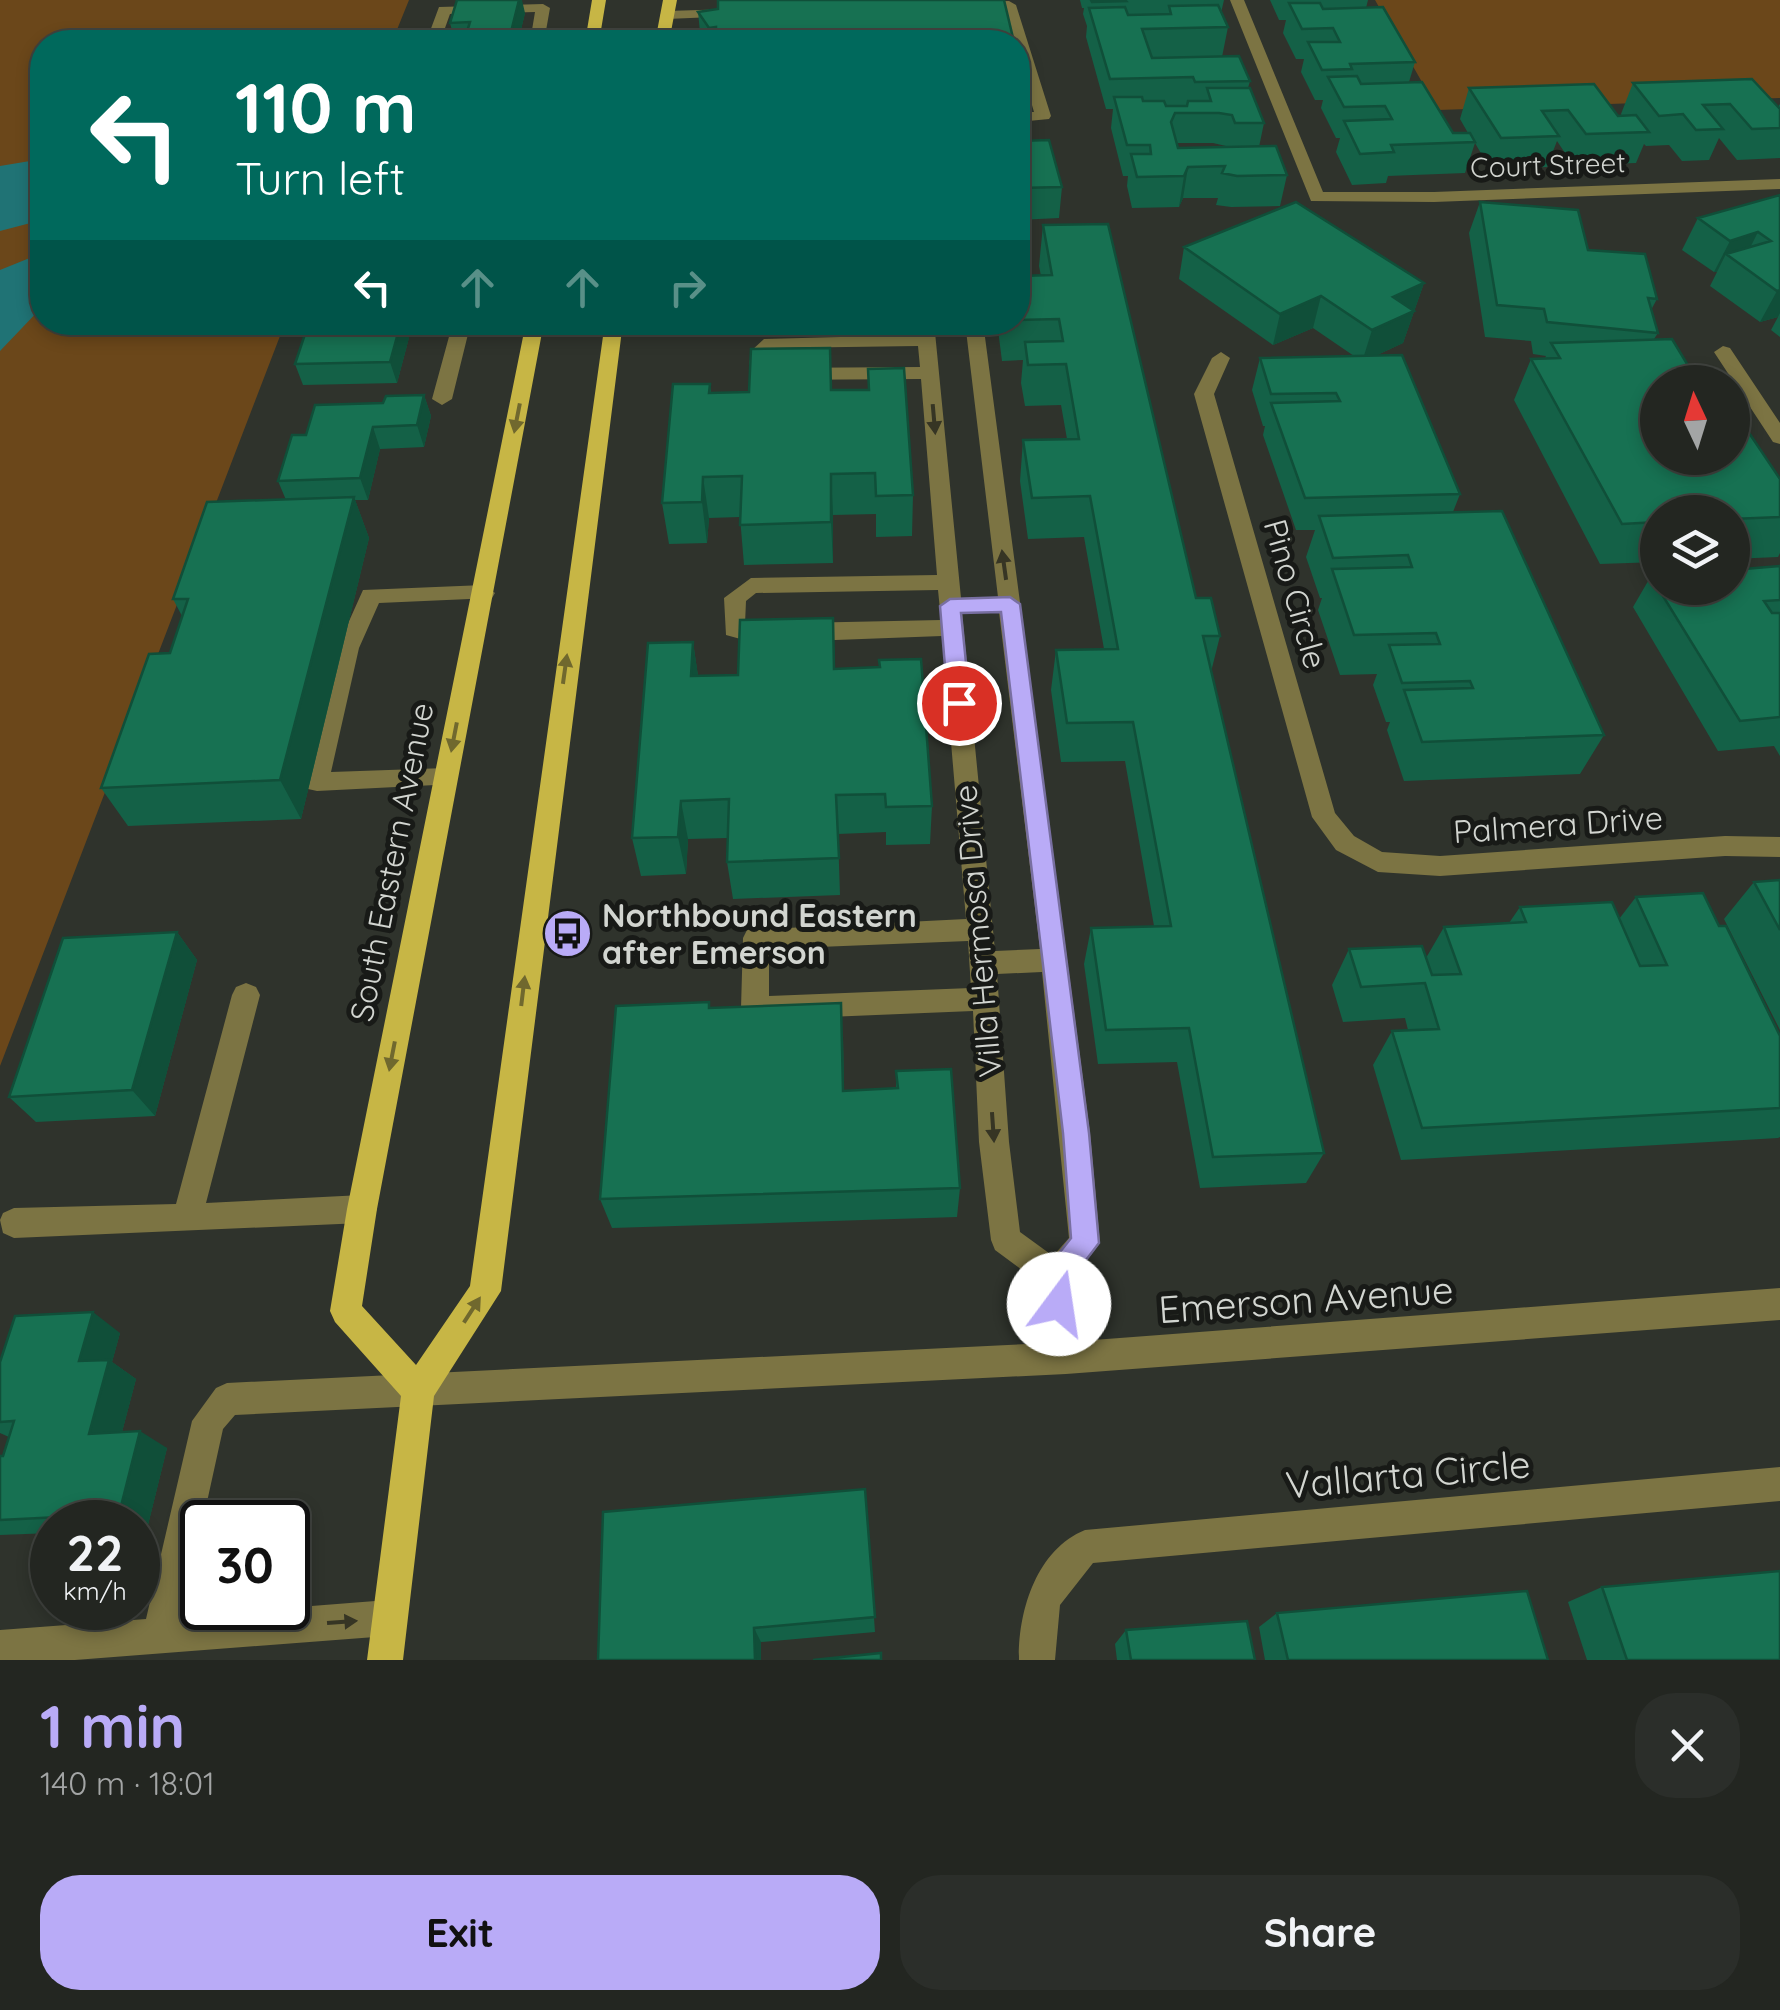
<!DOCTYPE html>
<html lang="en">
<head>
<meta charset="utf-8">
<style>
	body { margin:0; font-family:Quicksand,sans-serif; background:#2b2e2a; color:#f1f3f6; height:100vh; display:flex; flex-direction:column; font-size:38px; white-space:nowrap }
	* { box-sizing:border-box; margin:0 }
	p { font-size:32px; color:#a3a5a5 }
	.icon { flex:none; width:55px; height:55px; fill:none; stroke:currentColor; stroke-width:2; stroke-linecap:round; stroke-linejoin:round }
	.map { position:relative; height:1660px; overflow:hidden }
	.drawer { display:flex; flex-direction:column; background:#232621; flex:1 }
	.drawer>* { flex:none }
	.banner { position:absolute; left:30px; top:30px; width:1000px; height:305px; border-radius:40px; box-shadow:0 5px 15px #0003,0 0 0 2px #40433f; background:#00695c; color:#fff; overflow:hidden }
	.needle { width:65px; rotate:356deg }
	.controls { position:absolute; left:1640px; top:365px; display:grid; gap:20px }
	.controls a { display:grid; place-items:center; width:110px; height:110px; border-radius:50%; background:#232621; box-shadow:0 5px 15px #0003,0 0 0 2px #40433f; font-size:50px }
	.speed { position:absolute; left:30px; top:1500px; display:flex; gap:20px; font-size:50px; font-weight:700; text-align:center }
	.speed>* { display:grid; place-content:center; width:130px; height:130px; border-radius:50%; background:#232621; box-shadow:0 5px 15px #0003,0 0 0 2px #40433f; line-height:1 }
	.speed small { font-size:25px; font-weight:400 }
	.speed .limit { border:5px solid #111; border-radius:15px; background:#fff; color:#111 }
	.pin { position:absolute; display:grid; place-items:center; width:85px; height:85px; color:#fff; margin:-42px; border:5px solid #fff; border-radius:50%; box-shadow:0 2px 10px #0007 }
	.me { position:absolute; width:110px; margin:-55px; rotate:14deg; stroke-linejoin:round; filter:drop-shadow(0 0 8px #0008) }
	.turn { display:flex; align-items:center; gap:35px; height:210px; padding:0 40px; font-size:45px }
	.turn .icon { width:130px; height:130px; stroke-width:2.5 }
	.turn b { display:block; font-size:70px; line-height:85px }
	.lanes { display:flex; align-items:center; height:95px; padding:0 40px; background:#0003; justify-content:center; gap:50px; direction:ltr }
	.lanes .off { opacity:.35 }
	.round { display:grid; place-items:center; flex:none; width:105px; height:105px; border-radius:40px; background:#2b2e2a }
	.headline { display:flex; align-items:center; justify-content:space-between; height:170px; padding:0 40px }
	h1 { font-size:60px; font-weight:800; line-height:75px; color:#b9abf7 }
	.cta { display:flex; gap:20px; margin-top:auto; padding:20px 40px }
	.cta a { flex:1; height:115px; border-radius:40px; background:#b9abf7; color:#111; font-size:40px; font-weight:800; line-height:115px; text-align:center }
	.cta a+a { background:#2b2e2a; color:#f1f3f6 }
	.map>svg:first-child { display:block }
</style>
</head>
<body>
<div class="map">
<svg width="1780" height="1660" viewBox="0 0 1780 1660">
	<rect width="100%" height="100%" fill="#2f332c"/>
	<path fill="#6b471a" d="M0,0H409L392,42H42V322L285,323L0,1066Z
		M1375,0H1780V98L1438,110Z"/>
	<path fill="#207375" d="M42,159V220L0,231V166Z
		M42,253V307L0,351V270Z"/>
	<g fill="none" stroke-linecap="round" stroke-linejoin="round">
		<path fill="#7c7443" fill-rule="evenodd" d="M1230,0H1244L1323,192H1434L1780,179V189L1434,202L1311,201Z
			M972,2L1009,1L1016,5L1051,116L1049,119L1018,122V112H1034L1018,57V42H1013L1003,9H967L965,6Z
			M543,4L550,8L544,42H530L535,12L450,14L440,42H426L439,7Z
			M732,9L739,13L737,16L667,19L660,15L667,11Z
			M453,322H471L452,399L442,405L432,399Z
			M916,322H934L961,598L998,597L965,322H983L1090,1133L1100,1243L1071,1281L1080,1341L1780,1288V1320L1066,1374L235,1415L223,1429L182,1616L388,1600L401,1605L406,1618L401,1631L388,1636L75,1660H0V1630L146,1619L192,1421L216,1388L227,1383L1048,1343L1041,1284L995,1250L991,1240L979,1142L973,1011L755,1020L745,1016L741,1008L743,938L747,930L966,919L942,636L755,643L726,635L724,598L751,578L937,575L921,379L769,380L749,367L751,351L764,339L917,335ZM918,346L920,367L773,368L768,365L769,353L775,348ZM938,590L941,620L745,624L746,601L756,593ZM999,612L1040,949L995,951L962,613ZM968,941L971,988L769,996V949ZM1042,972L1069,1238L1053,1256L1020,1232L1009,1142L997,974Z
			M1723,346L1730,348L1780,423V444L1773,442L1714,352Z
			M1221,352L1230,358L1214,394L1335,813L1354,836L1382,852L1440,856L1725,836L1780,837V857L1725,856L1440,876L1378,872L1336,850L1312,817L1194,394L1212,358Z
			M484,585L495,593L492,598L379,603L359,648L331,772L446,768L455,770L458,777L455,784L317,791L308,789L305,782L337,648L363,590Z
			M246,983L256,987L260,995L206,1203L362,1195L373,1199L377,1209L373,1219L362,1223L14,1238L3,1233L0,1220L3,1213L14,1208L176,1204L232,995L236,987Z
			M1780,1467V1501L1093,1563L1060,1605L1055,1660H1019C1018,1612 1036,1550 1085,1530Z"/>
		<path fill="#c7b645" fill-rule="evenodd" d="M592,0H606L599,42H585Z
			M663,0H677L669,42H655Z
			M526,322H544L377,1209L362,1306L416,1365L470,1286L605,322H623L501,1291L434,1396L403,1660H367L401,1396L335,1322L330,1311L347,1209Z"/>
	</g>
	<path fill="#146147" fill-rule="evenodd" d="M1080,0H1224L1221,13L1228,27L1222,57L1250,81L1248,88L1264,123L1259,147L1287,175L1280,206L1231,207L1216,205L1218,198H1183L1179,207L1132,208L1127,186L1128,176H1123L1111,128L1113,109H1106L1086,37L1087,26L1083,14L1084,8H1082ZM1177,143H1213L1226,146L1227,147L1178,148Z
		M1270,0H1368L1366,8L1415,62L1409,82L1453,133H1468L1460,119L1469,88L1618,116H1622L1621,114L1633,83L1778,107L1780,104V158L1737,160L1719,138L1709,160L1682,161L1669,145L1646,146L1644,144L1636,163L1573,165L1557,141L1547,167L1490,169L1475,143L1465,173L1388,176L1386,183L1352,185L1336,152L1340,138H1336L1321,108L1323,100H1315L1301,72L1304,59H1296L1283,33L1286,20H1279Z
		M718,9L1014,42H701L698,12Z
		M525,13L518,42H455L450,23Z
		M1018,141L1062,187L1059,218L1018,220Z
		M1780,195V337L1771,330L1778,317L1760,322L1710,286L1717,272H1714L1682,250L1698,218Z
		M1480,202L1588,250L1657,299L1651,310L1658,333L1654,339L1658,382L1780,479V553L1778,557L1732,559V512H1658V562L1600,564L1514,400L1531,359L1545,358L1546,356L1533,354L1531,341L1485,337L1469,233Z
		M1043,225L1196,598L1220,636L1211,672L1324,1153L1306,1183L1200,1188L1177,1062L1098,1064L1084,964L1091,928L1154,926L1125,761L1061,762L1051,690L1056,650L1104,649L1084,537L1028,539L1020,481L1023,440L1067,439L1061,405L1025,406L1021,383L1023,360L1002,361L997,322H1018V276H1041L1039,266Z
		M1184,247L1424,283L1403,343L1375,356L1460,494L1453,512L1604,735L1580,774L1404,781L1387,730L1390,722H1386L1373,685L1377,674L1340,675L1318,610L1322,598H1320L1306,557L1315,530H1296L1263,435L1265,426H1263L1252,390L1260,358L1354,356L1313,328L1273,345L1179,279Z
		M759,322H801V324L760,325Z
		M844,322H894V326L845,328Z
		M410,334L397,383L303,385L295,364Z
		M710,384L711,393L832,390L913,495L912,536L876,537V514L833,515V563L744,565L740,517L709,518L707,543L669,544L662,503Z
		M424,395L431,416L424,447L380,449L368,500H355L369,538L301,819L128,826L101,788L170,653L182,616L173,599L286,500L278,481L306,435L383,403Z
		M1780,566V756L1774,746L1718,751L1633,607L1651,576Z
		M833,618L835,669L932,806L930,844L886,845V832L838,834L840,895L733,899L727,862L728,838L688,839L686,874L641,876L632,838L693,642L698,676L738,675Z
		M1780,880V1030L1724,919L1754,882Z
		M1636,897L1719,926L1780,1036V1137L1778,1138L1401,1160L1373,1065L1392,1031L1408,1030L1405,1018L1343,1022L1332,985L1349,949L1426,958L1444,927L1509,923L1520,907L1619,919Z
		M177,932L197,960L155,1116L36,1122L9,1097Z
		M709,1002L710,1008L843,1037L844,1091L896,1089V1071L960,1188L957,1217L612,1228L600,1199Z
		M120,1333L112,1362L136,1379L122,1432L167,1448L147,1529H138V1522H52V1533L0,1535V1456H3L9,1437L0,1433V1362Z
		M865,1489L875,1632L761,1642V1660H598Z
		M1602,1587L1780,1660H1587L1568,1602Z
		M1277,1613L1548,1660H1265L1259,1627Z
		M1126,1630L1255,1660H1117L1115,1644Z"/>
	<path fill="#104f39" d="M519,0H522L525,13L518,42H509Z
		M716,27L718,42H710L709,28Z
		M1188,167L1183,198L1179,207L1184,176Z
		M1758,232L1742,264L1726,254L1717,272H1714L1730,241Z
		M1424,283L1403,343L1362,362L1372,330L1393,297Z
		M1780,290V313L1778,317L1760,322L1777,291Z
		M1321,296L1313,328L1273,345L1280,314Z
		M401,322H407L410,334L397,383L390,362Z
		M424,395L431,416L424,447L417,425Z
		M373,427L380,449L368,500L360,478Z
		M831,474L833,515V563L831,522Z
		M703,477L709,518L707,543L702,502Z
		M354,497L369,538L301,819L280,780Z
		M693,642L699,682L691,676Z
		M681,801L688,839L686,874L678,837Z
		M177,932L197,960L155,1116L132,1090Z
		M93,1312L120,1333L112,1362L136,1379L117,1451L89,1434L79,1361Z
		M140,1431L167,1448L147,1529L119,1514Z
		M754,1628L761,1642V1660H755Z"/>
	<path fill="#177152" stroke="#104f39" stroke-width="2.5" d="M457,0H519L509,40L464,41L470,22L450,23Z
		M718,0H1004L1014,42H708L704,36L716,34V27L709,28L698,12L718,9Z
		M1091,0H1125L1126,1L1092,2Z
		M1289,3H1320L1323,9L1383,7L1415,62L1350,64L1352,69L1322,70L1308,42H1340L1333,28L1302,29Z
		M1218,5L1228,27L1142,29L1152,58L1239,56L1250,81L1195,82L1193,77L1110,79L1089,8L1125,7L1128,15L1171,14L1169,6Z
		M1357,76L1361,84L1422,82L1453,133H1470L1475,142L1391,145L1394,152L1360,154L1344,121L1392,119L1385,106L1344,107L1328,77Z
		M1752,79L1780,109V128L1752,129L1730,104L1703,105L1723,129L1696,130L1683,114L1659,116L1633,83Z
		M1594,84L1618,116L1636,115L1649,132L1586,134L1568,110L1542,111L1559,136L1501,138L1469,88Z
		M1207,88H1250L1264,123H1235L1232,115L1219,113H1175L1171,122L1178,148L1276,146L1287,175L1237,176L1222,173L1225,166L1188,167L1184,176L1137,177L1131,154H1151L1150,145H1127L1114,97H1142L1143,101H1164L1166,106H1187L1188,101H1211Z
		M1049,140L1062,187L1018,188V141Z
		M1780,195V290L1777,291L1726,254L1771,241L1758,232L1730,241L1698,218Z
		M1296,202L1424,283L1393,297L1414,311L1372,330L1321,296L1280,314L1184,247Z
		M1480,202L1578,210L1588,250L1645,254L1657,299L1648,298L1658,333L1547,322L1544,309L1497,305Z
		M1108,224L1196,598H1211L1220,636H1203L1324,1153L1213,1157L1189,1028L1106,1030L1091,928L1171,926L1133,722L1067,723L1056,650L1118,649L1090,496L1032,498L1023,440L1079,439L1066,364L1028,365L1025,342L1063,341L1059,319L1018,320V276L1052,275L1043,225Z
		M309,322H401L390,362L295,364Z
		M1672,339L1698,382H1658V458H1732V416L1737,415L1780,479V517L1732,519V512H1658V522L1622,524L1531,359L1560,358L1551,343Z
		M830,348L831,390H869L868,369L904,368L913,495L876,496L875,473L831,474V522L740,525L742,476L703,477L702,502L662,503L673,384H710L709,393L749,392L751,349Z
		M1402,355L1460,494L1305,498L1271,403L1340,401L1336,393L1271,394L1260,358Z
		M424,395L417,425L373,427L360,478L278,481L292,435H306L315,405L383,403L386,396Z
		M354,497L280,780L101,788L149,654L170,653L188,599H173L207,502Z
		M1502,511L1604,735L1422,742L1404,690L1473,688L1470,681L1402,683L1389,645L1440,644L1436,633L1354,635L1332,569L1412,567L1408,555L1333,558L1319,516Z
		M1780,566V600L1764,601L1772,613H1780V717L1740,721L1658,588H1732V570Z
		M1658,575V587L1651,576Z
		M833,618L834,669L880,667L879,660L921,659L932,806L886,807L885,794L836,795L839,858L727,862L729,799L681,801L678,837L632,838L648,643L693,642L691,676L738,675L740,620Z
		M1780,880V930L1754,882Z
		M1703,893L1719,926H1726L1780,1036V1108L1422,1128L1392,1031L1439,1029L1425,983L1361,987L1349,949L1422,946L1432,975L1461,974L1444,927L1526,922L1520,907L1612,902L1640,966L1667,965L1636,897Z
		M177,932L132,1090L9,1097L63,938Z
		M709,1002V1008L841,1003L843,1091L898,1088L896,1071L951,1069L960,1188L600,1199L616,1006Z
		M93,1312L79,1361L109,1360L89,1434L140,1431L119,1514L0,1520V1456H3L14,1421L0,1422V1362L15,1316Z
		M865,1489L875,1617L754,1628L755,1660H598L603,1512Z
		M1780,1571V1660H1627L1602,1587Z
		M1527,1591L1548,1660H1288L1277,1613Z
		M1247,1621L1255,1660H1131L1126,1630Z
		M881,1653V1660H813Z"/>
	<defs><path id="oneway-solid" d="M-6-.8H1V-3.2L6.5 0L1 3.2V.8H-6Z" transform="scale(2.5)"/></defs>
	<g fill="#70682e">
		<use href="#oneway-solid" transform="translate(517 418) rotate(101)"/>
		<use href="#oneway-solid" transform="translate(565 669) rotate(-82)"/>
		<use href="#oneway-solid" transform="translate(454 737) rotate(101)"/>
		<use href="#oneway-solid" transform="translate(523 991) rotate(-83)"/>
		<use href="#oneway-solid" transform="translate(392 1056) rotate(101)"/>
		<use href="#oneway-solid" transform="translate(472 1310) rotate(-57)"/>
	</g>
	<g fill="#363524">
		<use href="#oneway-solid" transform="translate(934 419) rotate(85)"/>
		<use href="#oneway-solid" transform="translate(1004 565) rotate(-98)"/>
		<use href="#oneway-solid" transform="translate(993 1127) rotate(86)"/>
		<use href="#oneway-solid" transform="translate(342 1622) rotate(-4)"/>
	</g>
	<path fill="#b9abf7" stroke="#786fa1" stroke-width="2.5" d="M1010,597L1020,604L1089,1133L1099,1243L1070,1281L1073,1304L1069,1314L1059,1318L1049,1314L1041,1276L1071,1238L1063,1133L1001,612L961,613L970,703L959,711L948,703L940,606L950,599Z"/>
	<defs>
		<symbol id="bus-disc" viewBox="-11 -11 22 22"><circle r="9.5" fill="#b9abf7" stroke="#181a17"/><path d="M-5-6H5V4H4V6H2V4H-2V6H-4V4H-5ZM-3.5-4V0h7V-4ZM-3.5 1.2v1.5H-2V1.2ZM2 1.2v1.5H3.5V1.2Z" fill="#111"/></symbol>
	</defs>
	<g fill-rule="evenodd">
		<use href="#bus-disc" x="540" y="906" width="55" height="55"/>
	</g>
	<g text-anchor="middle" stroke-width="10" stroke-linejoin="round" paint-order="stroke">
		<g font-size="28" fill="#d2d5d0" stroke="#181a17">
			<text transform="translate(1548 165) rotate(-2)" y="10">Court Street</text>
		</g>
		<g font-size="32" fill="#d2d5d0" stroke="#181a17">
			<text transform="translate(1295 594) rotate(74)" y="11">Pino Circle</text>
			<text transform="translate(1558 825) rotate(-4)" y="11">Palmera Drive</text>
			<text transform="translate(392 862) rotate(-79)" y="11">South Eastern Avenue</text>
			<text transform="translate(978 931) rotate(-95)" y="11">Villa Hermosa Drive</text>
		</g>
		<g font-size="32" font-weight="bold" fill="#d2d5d0" stroke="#181a17" text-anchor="start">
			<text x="602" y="927">Northbound Eastern<tspan x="602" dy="37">after Emerson</tspan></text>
		</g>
		<g font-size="38" fill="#d2d5d0" stroke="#181a17">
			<text transform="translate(1306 1300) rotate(-4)" y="13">Emerson Avenue</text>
			<text transform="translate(1408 1475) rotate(-5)" y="13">Vallarta Circle</text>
		</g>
	</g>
</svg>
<div class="controls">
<a><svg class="needle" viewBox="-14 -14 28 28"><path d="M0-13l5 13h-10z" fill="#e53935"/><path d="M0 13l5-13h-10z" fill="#a3a5a5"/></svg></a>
<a><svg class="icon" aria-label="layers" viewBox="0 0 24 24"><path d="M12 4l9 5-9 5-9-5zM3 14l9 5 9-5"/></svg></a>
</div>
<div class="speed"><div>22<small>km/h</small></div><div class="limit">30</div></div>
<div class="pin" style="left:959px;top:703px;background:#d93025"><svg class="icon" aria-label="arrive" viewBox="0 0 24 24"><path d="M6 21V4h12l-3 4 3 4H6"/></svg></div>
<svg class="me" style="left:1059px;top:1304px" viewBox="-20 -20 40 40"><circle r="19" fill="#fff"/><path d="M0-13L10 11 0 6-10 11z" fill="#b9abf7"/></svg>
<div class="banner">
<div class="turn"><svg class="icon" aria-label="left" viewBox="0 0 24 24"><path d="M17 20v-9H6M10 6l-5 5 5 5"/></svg><div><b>110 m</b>Turn left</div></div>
<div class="lanes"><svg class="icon" aria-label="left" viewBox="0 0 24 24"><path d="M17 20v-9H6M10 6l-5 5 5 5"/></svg><svg class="icon off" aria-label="ahead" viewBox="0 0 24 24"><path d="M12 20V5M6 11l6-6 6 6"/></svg><svg class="icon off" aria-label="ahead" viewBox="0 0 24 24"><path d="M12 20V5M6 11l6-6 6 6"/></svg><svg class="icon off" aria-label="right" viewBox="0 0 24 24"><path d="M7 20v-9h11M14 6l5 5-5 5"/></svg></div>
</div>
</div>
<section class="drawer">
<div class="headline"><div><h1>1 min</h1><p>140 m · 18:01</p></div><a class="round"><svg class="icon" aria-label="close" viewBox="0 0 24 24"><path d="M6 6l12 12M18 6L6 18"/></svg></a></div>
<div class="cta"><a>Exit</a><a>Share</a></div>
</section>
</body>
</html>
